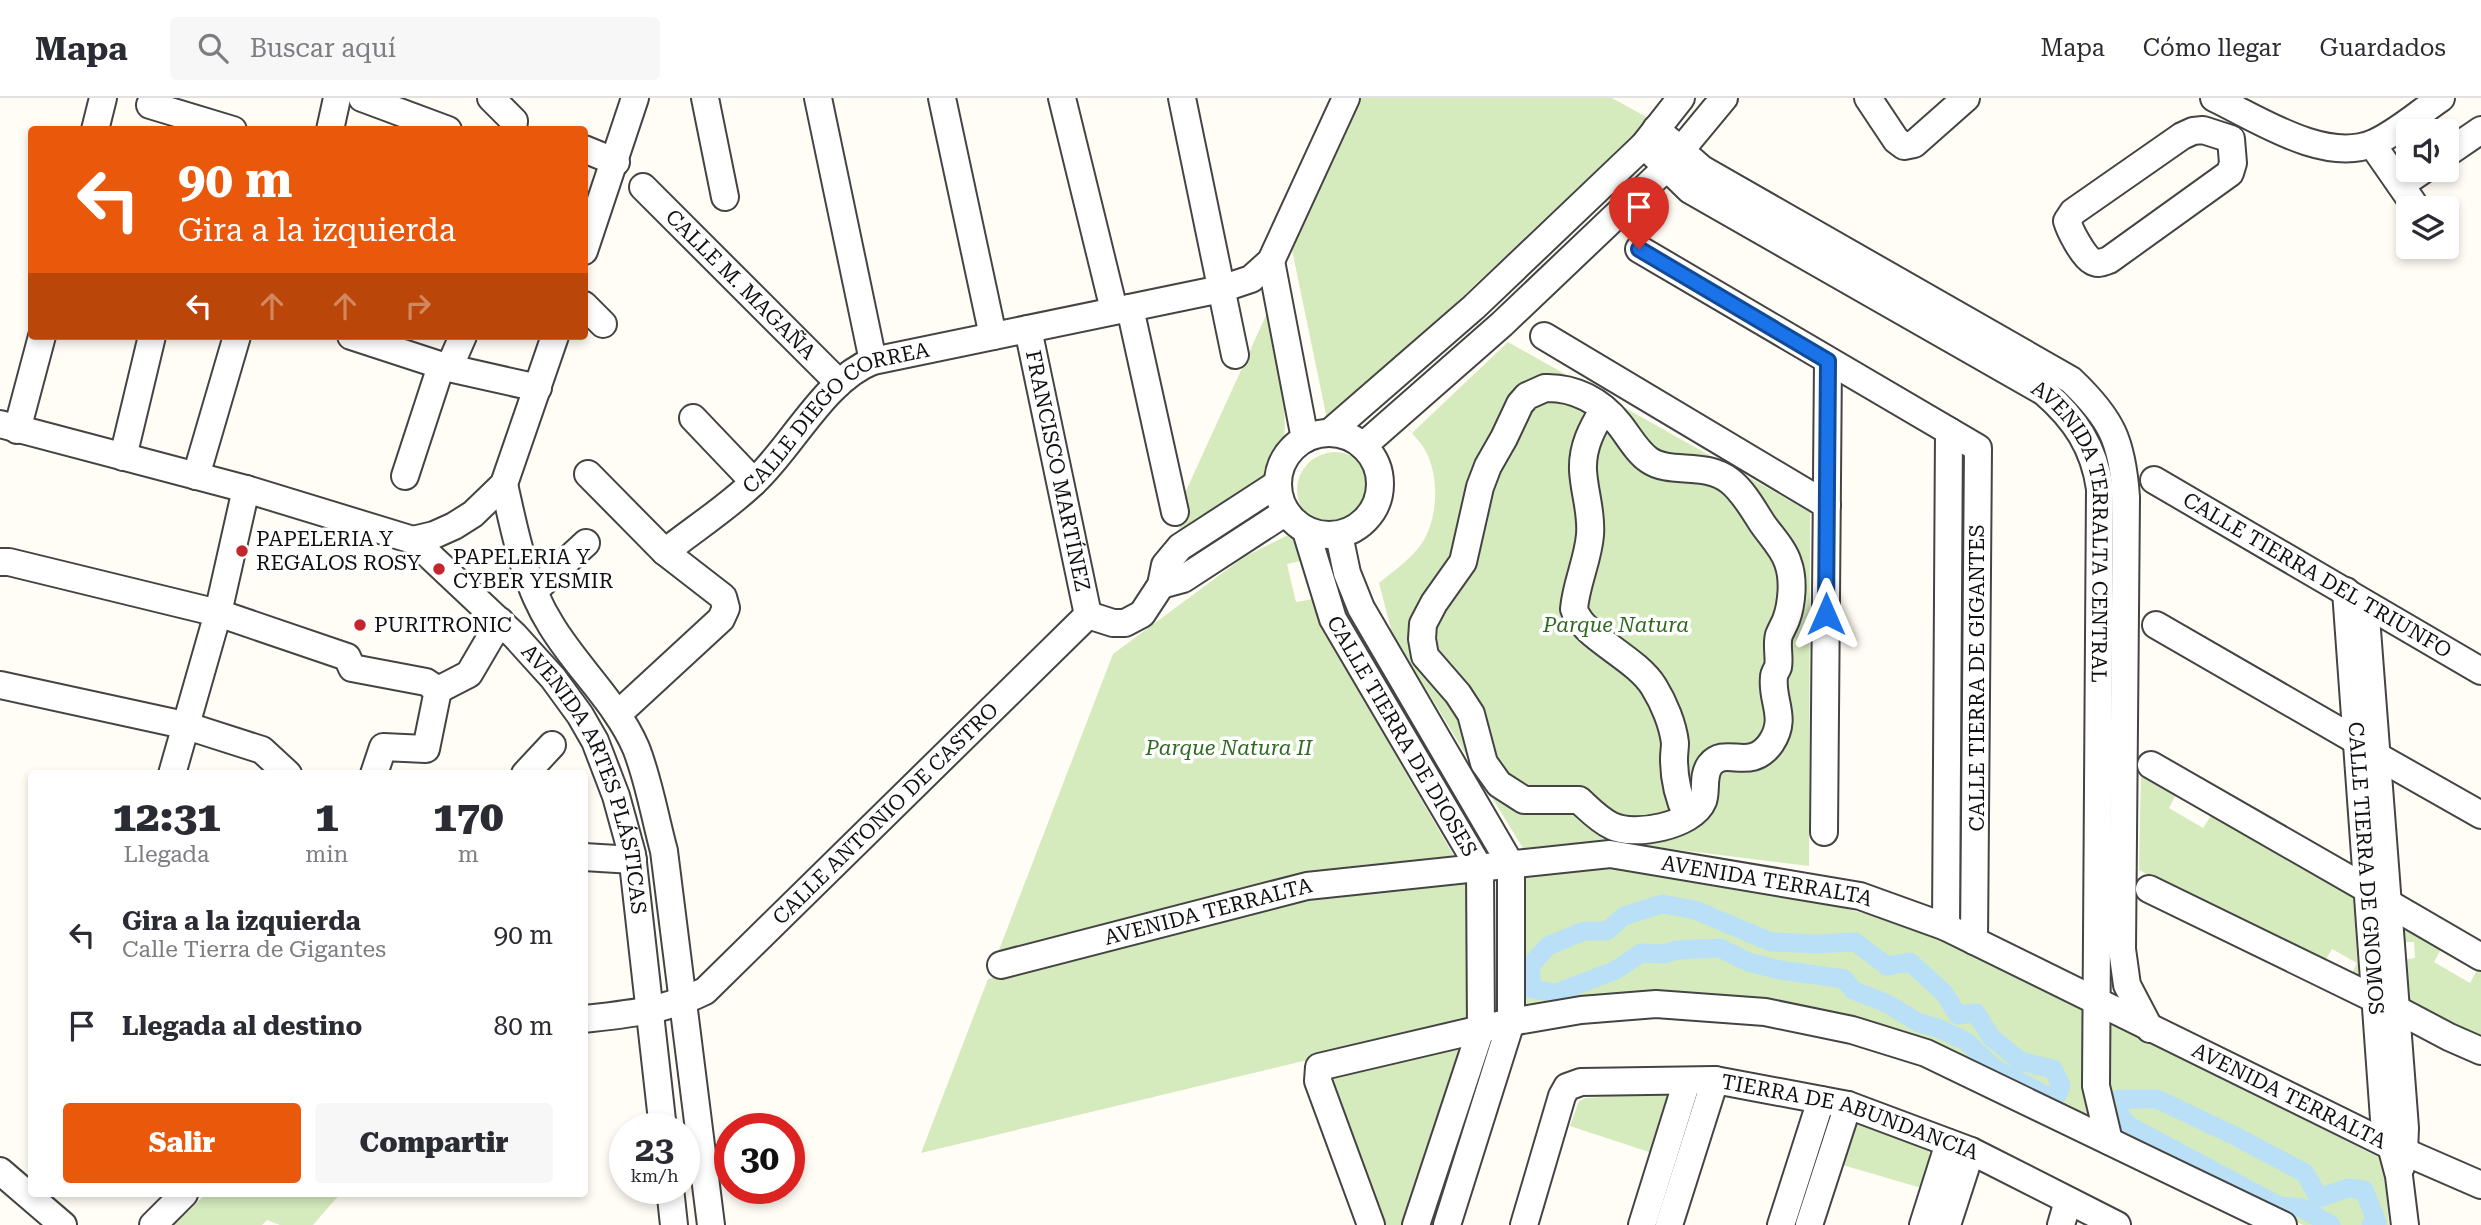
<!DOCTYPE html>
<html lang="es">
<head>
<meta charset="utf-8">
<style>
	body { margin:0; font-family:"Roboto Serif",serif; background:#f7f7f7; color:#2b2b33; height:100vh; display:flex; flex-direction:column; font-size:26px; white-space:nowrap }
	* { box-sizing:border-box; margin:0 }
	p { font-size:23px; color:#7c7c81 }
	.icon { flex:none; width:38px; height:38px; fill:none; stroke:currentColor; stroke-width:2; stroke-linecap:round; stroke-linejoin:round }
	.map { position:relative; flex:1; overflow:hidden }
	.details { position:absolute; left:28px; top:672px; width:560px; height:427px; display:flex; flex-direction:column; background:#fff; border-radius:7px; box-shadow:0 4px 10px #0003 }
	.details>* { flex:none }
	.top-card { position:absolute; left:28px; top:28px; width:560px; height:214px; border-radius:7px; box-shadow:0 4px 10px #0003; background:#ea580c; color:#fff; overflow:hidden }
	.fabs { position:absolute; left:2396px; top:21px; display:grid; gap:14px }
	.fabs a { display:grid; place-items:center; width:63px; height:63px; border-radius:7px; background:#fff; box-shadow:0 4px 10px #0003; font-size:35px }
	.speed { position:absolute; left:609px; top:1015px; display:flex; gap:14px; font-size:35px; font-weight:700; text-align:center }
	.speed>* { display:grid; place-content:center; width:91px; height:91px; border-radius:50%; background:#fff; box-shadow:0 4px 10px #0003; line-height:1 }
	.speed small { font-size:18px; font-weight:400 }
	.speed .limit { border:10px solid #d22; background:#fff; color:#111 }
	.pin { position:absolute; display:grid; place-items:center; width:60px; height:60px; color:#fff; margin:-72px -30px; border-radius:50% 50% 50% 0; rotate:-45deg; box-shadow:0 0 7px #0007 }
	.pin .icon { rotate:45deg }
	.me { position:absolute; width:77px; margin:-38px; rotate:0deg; stroke-linejoin:round; filter:drop-shadow(0 0 5px #0008) }
	.turn { display:flex; align-items:center; gap:24px; height:147px; padding:0 35px; font-size:32px }
	.turn .icon { width:91px; height:91px; stroke-width:2.5 }
	.turn b { display:block; font-size:49px; line-height:60px }
	.lanes { display:flex; align-items:center; height:66px; padding:0 35px; background:#0003; justify-content:center; gap:35px; direction:ltr }
	.lanes .off { opacity:.35 }
	.eta { display:flex; justify-content:space-evenly; align-items:center; height:119px; text-align:center }
	.eta b { font-size:42px; font-weight:800; line-height:49px }
	.action { display:flex; gap:14px; margin-top:auto; padding:14px 35px }
	.action a { flex:1; height:80px; border-radius:7px; background:#ea580c; color:#fff; font-size:28px; font-weight:800; line-height:80px; text-align:center }
	.action a+a { background:#f7f7f7; color:#2b2b33 }
	ul { padding:0; list-style:none }
	li { display:flex; align-items:center; gap:21px; height:91px; padding:0 35px }
	li div { flex:1 }
	li b { display:block; font-size:26px }
	li em { font-style:normal }
	header { display:flex; align-items:center; gap:42px; box-sizing:border-box; height:98px; padding:0 35px; background:#fff; border-bottom:2px solid #e1e1e2 }
	header strong { font-size:33px }
	nav { display:flex; gap:38px; margin-inline-start:auto; font-size:24px }
	.search { width:490px; height:63px; background:#f7f7f7; display:flex; align-items:center; gap:18px; box-sizing:border-box; padding:0 24px; border-radius:7px; color:#7c7c81; font-size:26px }
	.map>svg:first-child { display:block }
</style>
</head>
<body>
<header>
<strong>Mapa</strong>
<div class="search"><svg class="icon" aria-label="search" viewBox="0 0 24 24"><circle cx="10" cy="10" r="6"/><path d="M15 15l6 6"/></svg>Buscar aquí</div>
<nav><a>Mapa</a><a>Cómo llegar</a><a>Guardados</a></nav>
</header>
<div class="map">
<svg width="2481" height="1127" viewBox="0 0 2481 1127">
	<rect width="100%" height="100%" fill="#fffdf5"/>
	<path fill="#d5ebbd" d="M1360,0H1612L1650,21L1328,326L1291,147Z
		M1268,213C1275,256 1302,346 1268,381C1257,392 1238,396 1225,403C1209,412 1194,422 1179,432L1185,395Z
		M1508,244L1810,414L1809,768L1624,745L1570,746L1524,752L1392,535L1379,485C1395,472 1417,457 1426,438C1438,413 1439,377 1425,352C1422,346 1416,340 1412,335Z
		M1297 392a38 38 0 1 1 76 0a38 38 0 1 1-76 0Z
		M1286,438L1295,439L1304,462L1287,466L1296,504L1313,501L1322,530L1455,760L997,857L1113,556L1244,459Z
		M1332,449L1486,745L1485,753L1478,750L1342,516L1326,453Z
		M2141,674L2177,695L2169,710L2203,730L2212,716L2353,798L2359,885L2350,880L2357,865L2332,851L2323,866L2139,772Z
		M1602,769L1823,804L1926,833L2087,910L2093,1023L1838,917L1525,912L1520,776Z
		M1468,781L1469,923L921,1055L988,881L1310,798Z
		M2399,825L2442,849L2434,864L2470,885L2478,870L2481,871V941L2404,908L2401,862L2415,860L2414,844H2400Z
		M2104,919L2384,1062L2389,1127H2303L2117,1036L2104,994Z
		M1466,944L1407,1127H1381L1324,974Z
		M1486,951L1489,955L1436,1127H1427Z
		M1663,995L1671,1001L1655,1056L1570,1028L1579,1003L1585,1000Z
		M1856,1025L1927,1050C1935,1062 1928,1078 1925,1091L1839,1066L1852,1026Z
		M206,1096H340L313,1127H280L267,1122L262,1127H174Z"/>
	<g fill="none" stroke-linecap="round" stroke-linejoin="round">
		<path stroke="#b9e0f7" stroke-width="19" d="M1662,806L1695,812L1771,844L1816,846L1855,844L1887,868L1910,864L1944,895L1958,917L1976,915L1991,939L2020,963L2053,971L2061,987L2058,996L2047,998L1994,970L1967,944L1938,930L1919,925L1888,906L1853,892L1844,881L1780,872L1748,864L1720,850L1677,852L1663,856L1641,855L1616,872L1556,895L1532,891L1530,868L1548,848L1584,833H1607L1624,818Z
			M2331,1127L2302,1110L2279,1108L2129,1028L2119,1016V1001H2157L2237,1039L2305,1075L2319,1100L2348,1090L2364,1092L2377,1125L2371,1127"/>
		<defs>
			<g id="minor">
				<path d="M362,0L448,32"/>
				<path d="M491,0L514,23L513,32"/>
				<path d="M705,0L725,99"/>
				<path d="M818,0L873,263"/>
				<path d="M942,0L993,238"/>
				<path d="M1062,0L1114,212"/>
				<path d="M1182,0L1235,257"/>
				<path d="M1868,0L1896,42L1904,48L1914,46L1966,0"/>
				<path d="M2214,0C2258,21 2325,66 2374,45C2398,34 2419,15 2441,0"/>
				<path d="M150,7L233,32"/>
				<path d="M1656,31L1702,71L2071,282C2112,321 2122,343 2126,399L2122,851L2127,887L2150,931"/>
				<path d="M95,32L103,0"/>
				<path d="M330,32L337,0"/>
				<path d="M2203,32L2231,41L2233,65L2230,75L2109,162C2103,164 2098,167 2092,163C2083,158 2070,133 2067,123L2073,114L2182,38L2193,33Z"/>
				<path d="M2372,46L2413,105"/>
				<path id="s1" d="M1644,47L1690,92L2044,294C2075,321 2094,349 2100,391L2096,988L2109,1043"/>
				<path d="M584,51L616,64"/>
				<path d="M2446,56L2481,32"/>
				<path d="M2401,87L2423,72"/>
				<path id="s2" d="M643,89L839,285"/>
				<path d="M1639,151L1978,350L1974,843"/>
				<path d="M584,153L635,0"/>
				<path d="M1271,163L1305,341"/>
				<path d="M584,207L603,226"/>
				<path d="M1130,210L1175,414"/>
				<path id="s3" d="M1028,231L1088,517"/>
				<path d="M351,238L449,270L538,290"/>
				<path d="M1544,238L1827,407"/>
				<path d="M449,270L463,238"/>
				<path d="M1545,290C1574,289 1601,303 1619,326C1628,337 1637,354 1649,362C1670,377 1705,363 1730,383C1743,393 1753,411 1762,425C1770,437 1784,451 1788,465C1794,481 1792,506 1786,522C1784,527 1781,532 1779,537C1776,547 1780,559 1778,569C1777,572 1774,575 1774,579C1771,603 1788,620 1771,645C1750,675 1726,647 1710,667C1702,678 1707,692 1703,703C1693,728 1634,739 1612,728C1599,722 1589,711 1579,702H1524L1499,686L1484,665L1471,616L1458,596L1425,558L1422,541L1423,526L1434,505L1463,464L1480,389L1488,368L1504,340L1520,306L1527,298Z"/>
				<path d="M1604,311C1592,330 1582,349 1583,372C1584,394 1592,414 1590,437C1588,462 1576,486 1574,511C1582,539 1636,559 1654,589C1664,605 1673,627 1675,645C1675,650 1674,655 1674,661C1674,682 1678,699 1687,718"/>
				<path d="M693,320L754,384"/>
				<path id="s4" d="M0,326L246,391L413,442L515,538L553,580L580,617L595,643L616,698L632,756L663,1031"/>
				<path d="M17,332L42,238"/>
				<path d="M1329,335L1474,209L1644,47L1681,0"/>
				<circle cx="1329" cy="386" r="51"/>
				<path d="M1363,348L1502,226L1666,70L1724,0"/>
				<path d="M123,359L152,238"/>
				<path d="M588,376L665,454L723,499L726,510L721,521L618,616"/>
				<path d="M196,378L237,238"/>
				<path d="M405,378L441,268"/>
				<path id="s5" d="M2154,382L2481,573"/>
				<path d="M504,386C515,435 524,484 551,527C577,570 616,604 636,650C649,683 655,720 664,753L711,1127"/>
				<path id="s6" d="M1306,433L1333,521L1480,771L1481,931L1416,1127"/>
				<path d="M1339,437L1347,475L1361,510L1511,767V924L1447,1127"/>
				<path d="M413,442L434,437L454,428L473,416L504,386L555,238"/>
				<path id="s7" d="M665,454C694,431 727,410 754,384C792,349 824,282 873,263L1221,191L1251,181L1271,163L1346,0"/>
				<path d="M0,464H9L218,515L347,559L352,570L426,584L438,592"/>
				<path d="M1161,487L1183,481L1286,414"/>
				<path d="M534,493L586,445"/>
				<path id="s8" d="M2346,493L2384,1021L2399,1078L2405,1127"/>
				<path d="M2365,506L2405,1030L2404,1054L2401,1069"/>
				<path d="M1088,517L1113,525H1125L1142,516L1161,487L1165,467L1180,449L1277,386"/>
				<path d="M2156,527L2357,643"/>
				<path d="M0,587L184,627L262,652L288,676"/>
				<path d="M438,592L469,576L500,523"/>
				<path d="M2377,658L2481,717"/>
				<path d="M2151,667L2367,791"/>
				<path d="M172,676L218,515L246,391"/>
				<path d="M374,676L383,649L426,651L438,592"/>
				<path d="M525,676L552,647"/>
				<path d="M1824,734L1828,263"/>
				<path d="M584,759L633,762"/>
				<path d="M2149,791L2375,901"/>
				<path d="M2388,805L2481,859"/>
				<path d="M1946,829L1949,333"/>
				<path id="s9" d="M1001,867L1307,788L1610,756L1860,798L1946,829L2389,1047L2481,1087"/>
				<path d="M2396,911L2449,939L2481,953"/>
				<path id="s10" d="M584,921C629,916 665,913 705,893L1088,517"/>
				<path d="M0,1073L63,1127"/>
				<path d="M670,1090L674,1127"/>
				<path d="M153,1127L184,1096"/>
				<path d="M1371,1127L1318,983L1319,969L1511,924L1581,912L1656,906L1765,914L1852,932L1926,955L2283,1127"/>
				<path id="s11" d="M1524,1127L1562,998L1567,989L1581,984L1715,982L1848,1007L1971,1053L2117,1127"/>
				<path d="M1642,1127L1687,983"/>
				<path d="M1669,1127L1715,982"/>
				<path d="M1781,1127L1821,1002"/>
				<path d="M1809,1127L1848,1007"/>
				<path d="M1923,1127L1949,1045"/>
				<path d="M1947,1127L1971,1053"/>
				<path d="M2061,1127L2068,1103"/>
			</g>
		</defs>
		<use href="#minor" stroke="#444" stroke-width="30"/>
		<use href="#minor" stroke="#fff" stroke-width="26"/>
	</g>
	<g fill="none" stroke-linecap="round" stroke-linejoin="round">
		<defs>
			<path id="route" d="M1639,151L1828,263L1826,516"/>
		</defs>
		<use href="#route" stroke="#114b97" stroke-width="18"/>
		<use href="#route" stroke="#1a73e8" stroke-width="12"/>
	</g>
	<g fill="#c4262e" stroke="#fff" stroke-width="2.5">
		<circle cx="242" cy="453" r="7"/>
		<circle cx="439" cy="471" r="7"/>
		<circle cx="360" cy="527" r="7"/>
	</g>
	<g text-anchor="middle" stroke-width="7" stroke-linejoin="round" paint-order="stroke">
		<g font-size="21" fill="#111" stroke="#fff">
			<text dy="7" stroke="none"><textPath href="#s2" startOffset="138">CALLE M. MAGAÑA</textPath></text>
			<text dy="7" stroke="none"><textPath href="#s7" startOffset="222">CALLE DIEGO CORREA</textPath></text>
			<text dy="7" stroke="none"><textPath href="#s3" startOffset="145">FRANCISCO MARTÍNEZ</textPath></text>
			<text dy="7" stroke="none"><textPath href="#s1" startOffset="620">AVENIDA TERRALTA CENTRAL</textPath></text>
			<text dy="7" stroke="none"><textPath href="#s5" startOffset="189">CALLE TIERRA DEL TRIUNFO</textPath></text>
			<text transform="translate(1977 580) rotate(-90)" y="7">CALLE TIERRA DE GIGANTES</text>
			<text dy="7" stroke="none"><textPath href="#s6" startOffset="228">CALLE TIERRA DE DIOSES</textPath></text>
			<text dy="7" stroke="none"><textPath href="#s4" startOffset="733">AVENIDA ARTES PLÁSTICAS</textPath></text>
			<text dy="7" stroke="none"><textPath href="#s10" startOffset="378">CALLE ANTONIO DE CASTRO</textPath></text>
			<text dy="7" stroke="none"><textPath href="#s8" startOffset="278">CALLE TIERRA DE GNOMOS</textPath></text>
			<text dy="7" stroke="none"><textPath href="#s9" startOffset="780">AVENIDA TERRALTA</textPath></text>
			<text dy="7" stroke="none"><textPath href="#s9" startOffset="214">AVENIDA TERRALTA</textPath></text>
			<text dy="7" stroke="none"><textPath href="#s9" startOffset="1348">AVENIDA TERRALTA</textPath></text>
			<text dy="7" stroke="none"><textPath href="#s11" startOffset="434">TIERRA DE ABUNDANCIA</textPath></text>
		</g>
		<g font-size="21" fill="#111" stroke="#fff" text-anchor="start">
			<text x="256" y="448">PAPELERIA Y<tspan x="256" dy="24">REGALOS ROSY</tspan></text>
			<text x="453" y="466">PAPELERIA Y<tspan x="453" dy="24">CYBER YESMIR</tspan></text>
			<text x="374" y="534">PURITRONIC</text>
		</g>
		<g font-size="21" font-style="italic" fill="#2f6b1f" stroke="#fff">
			<text x="1616" y="534">Parque Natura</text>
			<text x="1229" y="657">Parque Natura II</text>
		</g>
	</g>
</svg>
<div class="fabs">
<a><svg class="icon" aria-label="sound" viewBox="0 0 24 24"><path d="M4 9h4l5-4v14l-5-4H4zM17 9q2 3 0 6"/></svg></a>
<a><svg class="icon" aria-label="layers" viewBox="0 0 24 24"><path d="M12 4l9 5-9 5-9-5zM3 14l9 5 9-5"/></svg></a>
</div>
<div class="speed"><div>23<small>km/h</small></div><div class="limit">30</div></div>
<div class="pin" style="left:1639px;top:151px;background:#d93025"><svg class="icon" aria-label="arrive" viewBox="0 0 24 24"><path d="M6 21V4h12l-3 4 3 4H6"/></svg></div>
<svg class="me" style="left:1826px;top:516px" viewBox="-20 -20 40 40"><path d="M0-17L14 15 0 8-14 15z" fill="#1a73e8" stroke="#fff" stroke-width="4"/></svg>
<div class="top-card">
<div class="turn"><svg class="icon" aria-label="left" viewBox="0 0 24 24"><path d="M17 20v-9H6M10 6l-5 5 5 5"/></svg><div><b>90 m</b>Gira a la izquierda</div></div>
<div class="lanes"><svg class="icon" aria-label="left" viewBox="0 0 24 24"><path d="M17 20v-9H6M10 6l-5 5 5 5"/></svg><svg class="icon off" aria-label="ahead" viewBox="0 0 24 24"><path d="M12 20V5M6 11l6-6 6 6"/></svg><svg class="icon off" aria-label="ahead" viewBox="0 0 24 24"><path d="M12 20V5M6 11l6-6 6 6"/></svg><svg class="icon off" aria-label="right" viewBox="0 0 24 24"><path d="M7 20v-9h11M14 6l5 5-5 5"/></svg></div>
</div>
<section class="details">
<div class="eta">
<div><b>12:31</b><p>Llegada</p></div>
<div><b>1</b><p>min</p></div>
<div><b>170</b><p>m</p></div>
</div>
<ul>
<li><svg class="icon" aria-label="left" viewBox="0 0 24 24"><path d="M17 20v-9H6M10 6l-5 5 5 5"/></svg><div><b>Gira a la izquierda</b><p>Calle Tierra de Gigantes</p></div><em>90 m</em></li>
<li><svg class="icon" aria-label="arrive" viewBox="0 0 24 24"><path d="M6 21V4h12l-3 4 3 4H6"/></svg><div><b>Llegada al destino</b></div><em>80 m</em></li>
</ul>
<div class="action"><a>Salir</a><a>Compartir</a></div>
</section>
</div>
</body>
</html>
